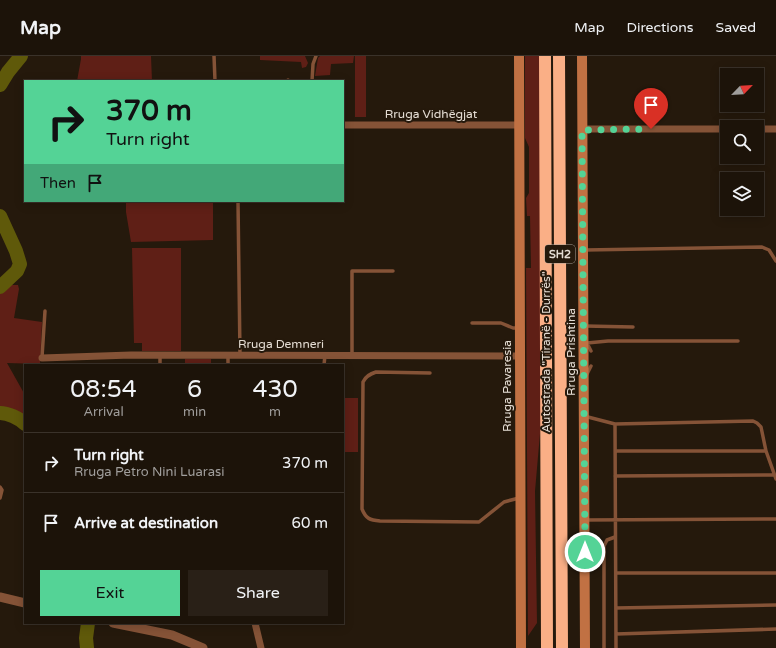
<!DOCTYPE html>
<html lang="en">
<head>
<meta charset="utf-8">
<style>
	body { margin:0; font-family:"Varela Round",sans-serif; background:#292017; color:#f1f3f6; height:100vh; display:flex; flex-direction:column; font-size:15px; white-space:nowrap }
	* { box-sizing:border-box; margin:0 }
	p { font-size:13px; color:#a09e9c }
	.icon { flex:none; width:22px; height:22px; fill:none; stroke:currentColor; stroke-width:2; stroke-linecap:round; stroke-linejoin:round }
	.map { position:relative; flex:1; overflow:hidden }
	.details { position:absolute; left:24px; top:308px; width:320px; height:260px; display:flex; flex-direction:column; background:#1c1309; border-radius:0px; box-shadow:0 2px 10px #0003,0 0 0 1px #3a322a }
	.details>* { flex:none }
	.banner { position:absolute; left:24px; top:24px; width:320px; height:122px; border-radius:0px; box-shadow:0 2px 10px #0003,0 0 0 1px #3a322a; background:#54d396; color:#111; overflow:hidden }
	.needle { width:26px; rotate:65deg }
	.tools { position:absolute; left:720px; top:12px; display:grid; gap:8px }
	.tools a { display:grid; place-items:center; width:44px; height:44px; border-radius:0px; background:#1c1309; box-shadow:0 2px 10px #0003,0 0 0 1px #3a322a; font-size:20px }
	.pin { position:absolute; display:grid; place-items:center; width:34px; height:34px; color:#fff; margin:-41px -17px; border-radius:50% 50% 50% 0; rotate:-45deg; box-shadow:0 0 4px #0007 }
	.pin .icon { rotate:45deg }
	.me { position:absolute; width:44px; margin:-22px; rotate:0deg; stroke-linejoin:round; filter:drop-shadow(0 0 3px #0008) }
	.turn { display:flex; align-items:center; gap:14px; height:84px; padding:0 16px; font-size:18px }
	.turn .icon { width:52px; height:52px; stroke-width:2.5 }
	.turn b { display:block; font-size:28px; line-height:34px }
	.then { display:flex; align-items:center; height:38px; padding:0 16px; background:#0003; gap:8px; font-size:15px }
	.eta { display:flex; justify-content:space-evenly; align-items:center; height:68px; text-align:center }
	.eta b { font-size:24px; font-weight:600; line-height:28px }
	.action { display:flex; gap:8px; margin-top:auto; padding:8px 16px }
	.action a { flex:1; height:46px; border-radius:0px; background:#54d396; color:#111; font-size:16px; font-weight:600; line-height:46px; text-align:center }
	.action a+a { background:#292017; color:#f1f3f6 }
	ul { padding:0; list-style:none }
	li { display:flex; align-items:center; gap:12px; height:60px; padding:0 16px; border-top:1px solid #3a322a }
	li div { flex:1 }
	li b { display:block; font-size:15px }
	li em { font-style:normal }
	header { display:flex; align-items:center; gap:24px; box-sizing:border-box; height:56px; padding:0 20px; background:#1c1309; border-bottom:1px solid #3a322a }
	header strong { font-size:19px }
	nav { display:flex; gap:22px; margin-inline-start:auto; font-size:14px }
	.map>svg:first-child { display:block }
</style>
</head>
<body>
<header>
<strong>Map</strong>
<nav><a>Map</a><a>Directions</a><a>Saved</a></nav>
</header>
<div class="map">
<svg width="776" height="592" viewBox="0 0 776 592">
	<rect width="100%" height="100%" fill="#25190c"/>
	<path fill="#5f1f16" d="M81,0H151L152,25H77L81,3Z
		M260,0H305L308,7L306,11L302,12L301,6L260,4Z
		M320,0H354L353,7L331,8L330,19L315,20L318,2Z
		M355,0H366V61H355Z
		M525,0H541L542,355L535,435L537,567L528,580L526,212H531L530,160H527L526,142L529,137V91L525,82Z
		M126,145H213V184L131,186L126,156Z
		M132,192H181V295H142V287H134Z
		M11,229H18L19,233L14,262L42,266L40,308L7,307L25,339V362L0,353V237Z
		M185,303H211V309H185Z
		M343,342H358V396H343Z"/>
	<g fill="none" stroke-linecap="round" stroke-linejoin="round">
		<path stroke="#5f590a" stroke-width="14" d="M0,29L8,16L21,0
			M0,160L16,195L20,208L17,215L0,231
			M0,357C8,357 19,362 25,368
			M87,592L86,582L88,567"/>
		<path stroke="#855337" stroke-width="3.5" d="M214,0L215,25
			M288,25V24
			M312,25L313,8L316,0
			M238,145L240,299
			M585,194L762,191L769,194L776,205
			M472,267H501L513,272H518
			M585,270L633,271
			M587,287L608,285H738
			M587,287L591,295
			M160,299V309
			M228,299V309
			M352,299V215H393
			M42,301L45,255
			M324,309L325,299
			M430,317L376,316C370,318 366,320 363,326L362,453C366,463 370,464 380,465L479,466L504,446L519,442
			M586,320L591,310
			M584,360L615,368L753,365L757,367L761,371L766,395L776,423
			M615,368L616,592
			M615,395H766
			M615,420L774,419
			M0,431L2,434L0,442
			M585,464L776,463
			M616,517H776
			M616,552L776,549
			M616,578L776,573
			M604,592V490L607,484L615,481"/>
		<path stroke="#855337" stroke-width="7" d="M343,69H519
			M582,73H727
			M757,73H776
			M42,302L131,299L520,300
			M255,567L261,592"/>
		<path stroke="#855337" stroke-width="9" d="M0,541L25,547
			M113,567L172,579L203,592"/>
		<path stroke="#c17143" stroke-width="10" d="M519,0L521,592
			M582,0L585,592"/>
		<path stroke="#faaf86" stroke-width="12" d="M545,0L547,592
			M559,0L562,592"/>
	</g>
	<g fill="none" stroke-linecap="round" stroke-linejoin="round">
		<path stroke="#54d396" stroke-width="7" stroke-dasharray="0 12.6" d="M585,496L582,74L651,73"/>
	</g>
	<g text-anchor="middle" stroke-width="4" stroke-linejoin="round" paint-order="stroke">
		<rect fill="#25190c" stroke="#aba298" stroke-width="1" x="545" y="189" width="30" height="18" rx="3"/>
		<g font-size="11" font-weight="bold" fill="#e5ddd4">
			<text x="560" y="202">SH2</text>
		</g>
		<g font-size="12" fill="#e5ddd4" stroke="#25190c">
			<text x="431" y="62">Rruga Vidhëgjat</text>
			<text x="281" y="292">Rruga Demneri</text>
			<text transform="translate(546 296) rotate(-90)" y="4">Autostrada "Tiranë - Durrës"</text>
			<text transform="translate(571 296) rotate(-90)" y="4">Rruga Prishtina</text>
			<text transform="translate(507 330) rotate(-90)" y="4">Rruga Pavaresia</text>
		</g>
	</g>
</svg>
<div class="tools">
<a><svg class="needle" viewBox="-14 -14 28 28"><path d="M0-13l5 13h-10z" fill="#e53935"/><path d="M0 13l5-13h-10z" fill="#a09e9c"/></svg></a>
<a><svg class="icon" aria-label="search" viewBox="0 0 24 24"><circle cx="10" cy="10" r="6"/><path d="M15 15l6 6"/></svg></a>
<a><svg class="icon" aria-label="layers" viewBox="0 0 24 24"><path d="M12 4l9 5-9 5-9-5zM3 14l9 5 9-5"/></svg></a>
</div>
<div class="pin" style="left:651px;top:73px;background:#d93025"><svg class="icon" aria-label="arrive" viewBox="0 0 24 24"><path d="M6 21V4h12l-3 4 3 4H6"/></svg></div>
<svg class="me" style="left:585px;top:496px" viewBox="-20 -20 40 40"><circle r="17" fill="#54d396" stroke="#fff" stroke-width="3"/><path d="M0-11L8 9 0 5-8 9z" fill="#fff"/></svg>
<div class="banner">
<div class="turn"><svg class="icon" aria-label="right" viewBox="0 0 24 24"><path d="M7 20v-9h11M14 6l5 5-5 5"/></svg><div><b>370 m</b>Turn right</div></div>
<div class="then">Then<svg class="icon" aria-label="arrive" viewBox="0 0 24 24"><path d="M6 21V4h12l-3 4 3 4H6"/></svg></div>
</div>
<section class="details">
<div class="eta">
<div><b>08:54</b><p>Arrival</p></div>
<div><b>6</b><p>min</p></div>
<div><b>430</b><p>m</p></div>
</div>
<ul>
<li><svg class="icon" aria-label="right" viewBox="0 0 24 24"><path d="M7 20v-9h11M14 6l5 5-5 5"/></svg><div><b>Turn right</b><p>Rruga Petro Nini Luarasi</p></div><em>370 m</em></li>
<li><svg class="icon" aria-label="arrive" viewBox="0 0 24 24"><path d="M6 21V4h12l-3 4 3 4H6"/></svg><div><b>Arrive at destination</b></div><em>60 m</em></li>
</ul>
<div class="action"><a>Exit</a><a>Share</a></div>
</section>
</div>
</body>
</html>
